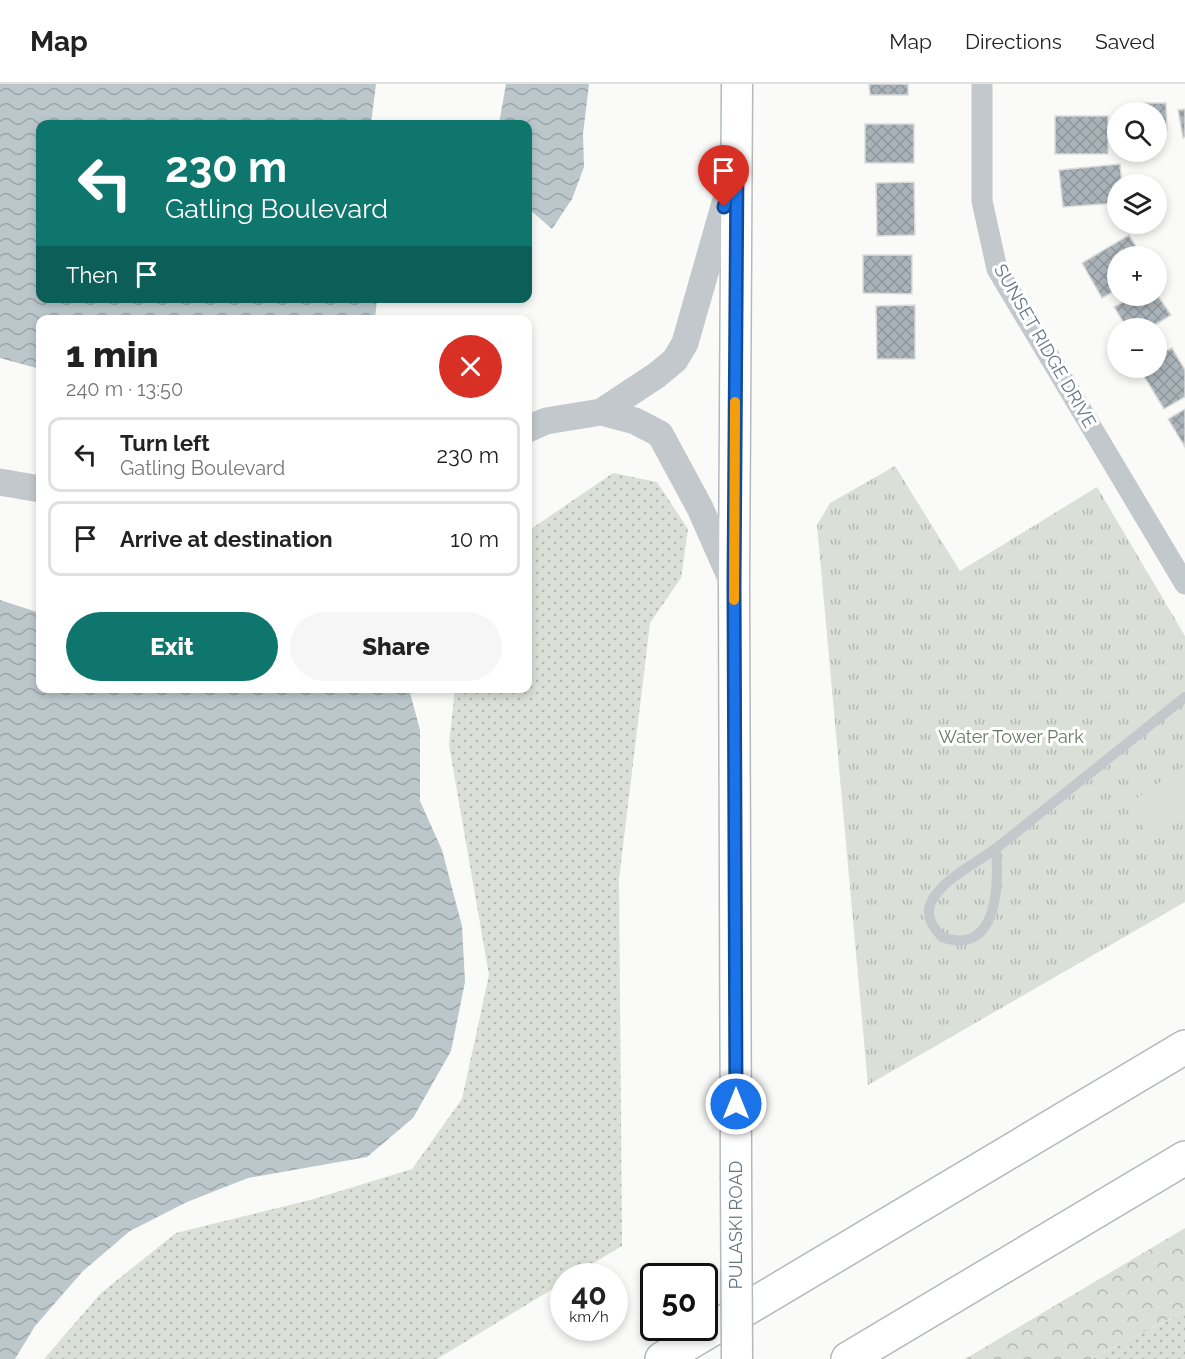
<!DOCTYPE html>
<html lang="en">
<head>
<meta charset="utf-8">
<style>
	body { margin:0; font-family:Raleway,sans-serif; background:#f6f6f6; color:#222; height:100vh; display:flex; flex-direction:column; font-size:22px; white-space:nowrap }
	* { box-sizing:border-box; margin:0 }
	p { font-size:20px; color:#767676 }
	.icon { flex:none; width:33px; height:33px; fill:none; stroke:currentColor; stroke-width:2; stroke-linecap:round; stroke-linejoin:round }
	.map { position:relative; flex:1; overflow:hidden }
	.panel { position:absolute; left:36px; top:231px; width:496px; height:378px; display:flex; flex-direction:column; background:#fff; border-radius:12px; box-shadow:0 3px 9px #0003 }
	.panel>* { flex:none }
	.hud { position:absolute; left:36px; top:36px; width:496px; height:183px; border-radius:12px; box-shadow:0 3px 9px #0003; background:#0f766e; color:#fff; overflow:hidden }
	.tools { position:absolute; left:1107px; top:18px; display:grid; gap:12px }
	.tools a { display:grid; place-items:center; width:60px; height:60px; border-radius:50%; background:#fff; box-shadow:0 3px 9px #0003; font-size:30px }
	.speed { position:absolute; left:550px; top:1179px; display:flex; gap:12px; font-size:30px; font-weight:700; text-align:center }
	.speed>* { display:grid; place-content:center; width:78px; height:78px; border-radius:50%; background:#fff; box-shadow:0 3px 9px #0003; line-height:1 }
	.speed small { font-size:15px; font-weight:400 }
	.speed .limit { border:3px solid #111; border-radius:9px; background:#fff; color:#111 }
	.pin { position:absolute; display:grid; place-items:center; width:51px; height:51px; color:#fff; margin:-62px -26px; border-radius:50% 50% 50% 0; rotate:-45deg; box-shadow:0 0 6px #0007 }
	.pin .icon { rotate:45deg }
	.me { position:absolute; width:66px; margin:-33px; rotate:0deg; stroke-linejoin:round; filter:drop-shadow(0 0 4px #0008) }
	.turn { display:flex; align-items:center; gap:21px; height:126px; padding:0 30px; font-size:27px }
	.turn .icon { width:78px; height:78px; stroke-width:2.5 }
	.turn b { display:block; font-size:42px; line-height:51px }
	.then { display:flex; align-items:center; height:57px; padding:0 30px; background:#0003; gap:12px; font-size:22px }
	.round { display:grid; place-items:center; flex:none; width:63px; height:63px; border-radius:32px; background:#f6f6f6 }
	.summary { display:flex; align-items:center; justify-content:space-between; height:102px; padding:0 30px }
	h1 { font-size:36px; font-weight:800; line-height:45px }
	.primary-button { display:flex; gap:12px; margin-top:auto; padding:12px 30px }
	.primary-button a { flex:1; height:69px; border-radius:36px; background:#0f766e; color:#fff; font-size:24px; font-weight:800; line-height:69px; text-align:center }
	.primary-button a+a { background:#f6f6f6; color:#222 }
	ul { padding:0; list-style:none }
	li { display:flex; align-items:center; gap:18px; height:75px; margin:0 12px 9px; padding:0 18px; border:3px solid #e0e0e0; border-radius:12px }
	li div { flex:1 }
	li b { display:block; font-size:22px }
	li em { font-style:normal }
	header { display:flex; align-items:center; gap:36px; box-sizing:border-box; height:84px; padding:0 30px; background:#fff; border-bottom:2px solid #e0e0e0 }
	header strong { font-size:28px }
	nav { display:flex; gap:33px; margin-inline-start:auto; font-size:21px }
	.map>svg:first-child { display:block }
</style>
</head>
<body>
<header>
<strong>Map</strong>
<nav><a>Map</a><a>Directions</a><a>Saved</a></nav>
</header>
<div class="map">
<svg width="1185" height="1275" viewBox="0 0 1185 1275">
	<defs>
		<pattern id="grass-dots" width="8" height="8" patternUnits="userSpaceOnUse" patternTransform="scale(1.5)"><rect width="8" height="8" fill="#dadfd7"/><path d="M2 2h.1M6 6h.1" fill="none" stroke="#b4b9b4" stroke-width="1.8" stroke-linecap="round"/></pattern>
		<pattern id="forest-crowns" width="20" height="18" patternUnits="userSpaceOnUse" patternTransform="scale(1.5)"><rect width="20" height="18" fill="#dadfd7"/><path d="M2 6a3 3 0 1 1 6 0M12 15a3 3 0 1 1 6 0" fill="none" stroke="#b4b9b4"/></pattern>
		<pattern id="park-tufts" width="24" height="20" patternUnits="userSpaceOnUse" patternTransform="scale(1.5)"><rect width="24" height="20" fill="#dadfd7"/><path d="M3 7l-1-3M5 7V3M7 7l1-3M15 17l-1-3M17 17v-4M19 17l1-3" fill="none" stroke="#b4b9b4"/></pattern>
		<pattern id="water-waves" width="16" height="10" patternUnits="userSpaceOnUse" patternTransform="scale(1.5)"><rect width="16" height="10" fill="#bbc7cb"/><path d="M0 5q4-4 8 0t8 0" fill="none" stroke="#9ca6aa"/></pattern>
		<pattern id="building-cross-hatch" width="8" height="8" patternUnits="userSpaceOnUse" patternTransform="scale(1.5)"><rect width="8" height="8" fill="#aab3b9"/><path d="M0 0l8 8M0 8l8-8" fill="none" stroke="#8e969c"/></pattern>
	</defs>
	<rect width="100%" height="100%" fill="#fafaf8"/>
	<path fill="url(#grass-dots)" d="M613,389L657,398L688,445L681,494L650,539L619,795L622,1162L572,1192H564V1198L437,1275H44L101,1209L176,1149L314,1115L412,1085L462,1015L489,891L449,661L455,605L528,604V447Z
		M1185,1227V1275H1091L1172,1234Z"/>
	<path fill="url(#forest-crowns)" d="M1185,1144V1227L1091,1275H965Z"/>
	<path fill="url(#park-tufts)" d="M895,382L960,487L1097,403L1185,552V818L868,1001L817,441L830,419Z"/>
	<path fill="#dadfd7" d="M1185,681V729L1151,754L1127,721Z"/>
	<path fill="url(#water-waves)" d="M0,0H376L371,40H40V214L377,215L375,235L40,236V285L0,274Z
		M506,0H589L583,50L584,83L572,115L552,145L528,124V40H499Z
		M0,516L40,529V604L409,605L420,646V717L442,766L462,842L465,898L451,967L413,1034L367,1073L248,1094L187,1118L130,1147L83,1187L35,1242L15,1275H0Z"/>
	<path fill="url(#building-cross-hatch)" stroke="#dcdcda" stroke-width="1.5" d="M869,0H908V11H870Z
		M1135,19H1166L1167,47H1156V28H1135Z
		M1185,25V53L1183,54L1178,26Z
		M1055,32H1108V70H1055Z
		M865,40H914V79H865Z
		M1120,80L1122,100H1118V119L1063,123L1059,86Z
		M914,98L915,151L877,152L876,99Z
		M1129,151L1142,172H1118V205L1102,214L1082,179Z
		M863,171H912V210L863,209Z
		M1156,209L1171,231L1150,244H1127L1114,223L1133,212H1156Z
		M915,221V275H877L876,222Z
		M1172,264L1185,286V313L1164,325L1139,284H1156V272Z
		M1185,325V363L1168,335Z"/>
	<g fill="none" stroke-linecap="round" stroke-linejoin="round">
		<defs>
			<path id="secondary" d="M736,1091L734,501L737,0"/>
			<path id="motorway" d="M662,1275L1185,963
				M848,1275L1185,1074"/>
		</defs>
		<use href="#secondary" stroke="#b3babf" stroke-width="33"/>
		<use href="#motorway" stroke="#b4b9bd" stroke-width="36"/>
		<path stroke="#c3c8cc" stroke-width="10" d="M996,764C999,801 998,873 942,853C930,841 924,828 934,813C949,791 979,778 999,762C1061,712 1123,662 1185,613"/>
		<path stroke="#c3c8cc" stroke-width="21" d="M982,0V117L997,185L1185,500"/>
		<path stroke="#c3c8cc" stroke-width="27" d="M601,328L635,337L660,350L700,424L734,501
			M528,345L546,337L601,328L657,291L675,276L685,259L731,98
			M0,398L40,405"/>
		<use href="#secondary" stroke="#fff" stroke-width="30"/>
		<use href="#motorway" stroke="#fff" stroke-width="33"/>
		<defs>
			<path id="secondary-bridge" d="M736,1091L737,1275"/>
		</defs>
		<use href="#secondary-bridge" stroke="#b3babf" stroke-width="33" stroke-linecap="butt"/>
		<use href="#secondary-bridge" stroke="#fff" stroke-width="30"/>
	</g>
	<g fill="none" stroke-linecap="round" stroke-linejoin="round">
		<defs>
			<path id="route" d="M724,123L737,77L734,501L736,1020"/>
		</defs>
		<use href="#route" stroke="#114b97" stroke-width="15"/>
		<use href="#route" stroke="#1a73e8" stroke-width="10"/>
		<path stroke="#f59e0b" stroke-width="10" d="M734,516L735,318"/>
	</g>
	<g text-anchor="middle" stroke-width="6" stroke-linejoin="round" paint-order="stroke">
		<g font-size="18" fill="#657683" stroke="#fff">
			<text transform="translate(1045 262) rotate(60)" y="6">SUNSET RIDGE DRIVE</text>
			<text transform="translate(736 1141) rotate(-90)" y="6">PULASKI ROAD</text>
		</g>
		<g font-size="18" fill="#687a64" stroke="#fff">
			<text x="1011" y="659">Water Tower Park</text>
		</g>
	</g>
</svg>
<div class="tools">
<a><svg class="icon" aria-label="search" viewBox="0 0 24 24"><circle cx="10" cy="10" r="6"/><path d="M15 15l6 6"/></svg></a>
<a><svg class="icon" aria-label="layers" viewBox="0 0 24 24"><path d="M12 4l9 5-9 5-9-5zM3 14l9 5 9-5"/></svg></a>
<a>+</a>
<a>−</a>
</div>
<div class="speed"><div>40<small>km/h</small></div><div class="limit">50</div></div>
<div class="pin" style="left:724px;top:123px;background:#d93025"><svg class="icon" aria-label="arrive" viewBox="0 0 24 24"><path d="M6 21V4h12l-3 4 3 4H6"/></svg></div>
<svg class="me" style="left:736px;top:1020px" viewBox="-20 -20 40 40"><circle r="17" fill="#1a73e8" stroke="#fff" stroke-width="3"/><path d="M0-11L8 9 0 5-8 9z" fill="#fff"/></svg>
<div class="hud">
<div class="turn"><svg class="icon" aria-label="left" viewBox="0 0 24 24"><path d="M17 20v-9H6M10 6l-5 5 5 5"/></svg><div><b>230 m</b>Gatling Boulevard</div></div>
<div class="then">Then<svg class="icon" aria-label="arrive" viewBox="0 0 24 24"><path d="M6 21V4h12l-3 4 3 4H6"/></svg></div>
</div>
<section class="panel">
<div class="summary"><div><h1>1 min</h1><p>240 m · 13:50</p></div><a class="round" style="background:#d93025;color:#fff"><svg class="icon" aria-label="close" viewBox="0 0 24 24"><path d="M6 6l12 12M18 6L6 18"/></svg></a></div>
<ul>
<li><svg class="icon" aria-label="left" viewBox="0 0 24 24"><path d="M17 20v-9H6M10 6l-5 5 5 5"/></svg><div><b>Turn left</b><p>Gatling Boulevard</p></div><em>230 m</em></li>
<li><svg class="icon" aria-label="arrive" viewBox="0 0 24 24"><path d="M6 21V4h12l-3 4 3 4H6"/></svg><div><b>Arrive at destination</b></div><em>10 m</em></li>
</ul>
<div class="primary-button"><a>Exit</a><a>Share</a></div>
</section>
</div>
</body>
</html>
